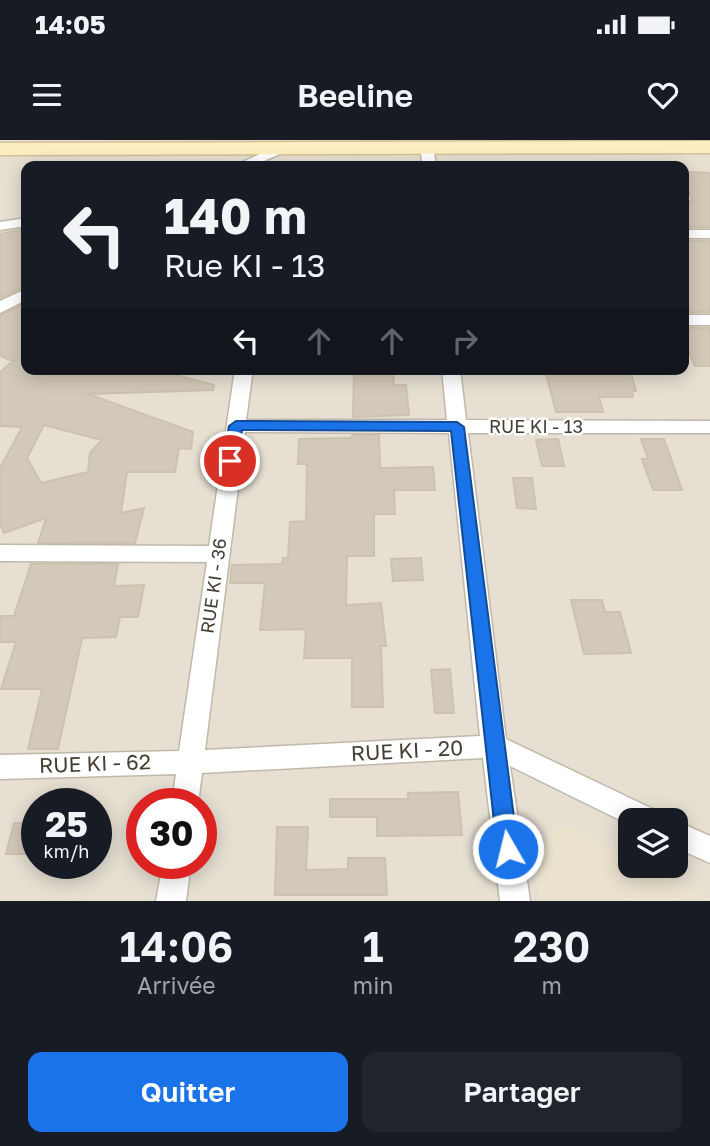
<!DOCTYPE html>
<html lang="fr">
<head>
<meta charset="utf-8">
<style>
	body { margin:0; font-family:"Golos Text",sans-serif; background:#20242c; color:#f1f3f6; height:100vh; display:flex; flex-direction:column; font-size:26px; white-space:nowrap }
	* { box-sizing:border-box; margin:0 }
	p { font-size:23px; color:#9ea1a6 }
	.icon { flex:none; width:38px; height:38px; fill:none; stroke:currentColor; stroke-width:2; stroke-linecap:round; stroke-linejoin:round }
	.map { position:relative; height:761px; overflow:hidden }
	.side { display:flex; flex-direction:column; background:#171b24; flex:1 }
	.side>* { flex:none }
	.banner { position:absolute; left:21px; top:21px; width:668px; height:214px; border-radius:14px; box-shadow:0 4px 18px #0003; background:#171b24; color:#f1f3f6; overflow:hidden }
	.fabs { position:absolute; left:618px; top:668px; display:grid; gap:14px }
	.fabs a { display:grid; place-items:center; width:70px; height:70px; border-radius:14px; background:#171b24; box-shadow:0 4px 18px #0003; font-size:35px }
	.speed { position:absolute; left:21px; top:648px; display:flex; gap:14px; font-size:35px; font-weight:700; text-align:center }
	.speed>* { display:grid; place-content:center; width:91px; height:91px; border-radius:50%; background:#171b24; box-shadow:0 4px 18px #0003; line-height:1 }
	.speed small { font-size:18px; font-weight:400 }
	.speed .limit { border:10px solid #d22; background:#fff; color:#111 }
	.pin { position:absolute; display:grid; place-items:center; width:60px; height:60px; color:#fff; margin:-30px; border:4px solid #fff; border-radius:50%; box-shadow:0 2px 7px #0007 }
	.me { position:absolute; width:77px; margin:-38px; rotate:352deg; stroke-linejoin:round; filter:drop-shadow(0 0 5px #0008) }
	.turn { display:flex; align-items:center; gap:24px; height:147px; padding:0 28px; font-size:32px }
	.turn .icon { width:91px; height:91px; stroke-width:2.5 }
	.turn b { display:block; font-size:49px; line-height:60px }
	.lanes { display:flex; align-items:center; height:66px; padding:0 28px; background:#0003; justify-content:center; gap:35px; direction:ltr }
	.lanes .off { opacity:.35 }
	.eta { display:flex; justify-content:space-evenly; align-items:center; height:119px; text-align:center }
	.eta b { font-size:42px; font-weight:600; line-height:49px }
	.primary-button { display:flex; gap:14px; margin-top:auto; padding:14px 28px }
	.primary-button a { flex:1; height:80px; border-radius:14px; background:#1a73e8; color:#fff; font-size:28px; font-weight:600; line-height:80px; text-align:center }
	.primary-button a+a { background:#20242c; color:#f1f3f6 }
	.status { display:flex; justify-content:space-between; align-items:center; height:49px; padding:0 35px; background:#171b24; direction:ltr }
	.status svg { height:19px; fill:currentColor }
	header { display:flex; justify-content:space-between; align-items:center; height:91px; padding:0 28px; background:#171b24; font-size:32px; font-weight:600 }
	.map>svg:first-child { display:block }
</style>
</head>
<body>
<div class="status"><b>14:05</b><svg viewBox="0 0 49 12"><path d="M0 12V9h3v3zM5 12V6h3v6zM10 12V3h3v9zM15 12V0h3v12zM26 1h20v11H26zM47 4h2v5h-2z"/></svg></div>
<header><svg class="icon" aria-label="menu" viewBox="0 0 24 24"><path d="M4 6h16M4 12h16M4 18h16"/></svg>Beeline<svg class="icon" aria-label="heart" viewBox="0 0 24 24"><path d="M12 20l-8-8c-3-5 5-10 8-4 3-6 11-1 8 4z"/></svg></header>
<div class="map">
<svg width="710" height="761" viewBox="0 0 710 761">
	<rect width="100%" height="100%" fill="#f2ede4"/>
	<path fill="#e6dfd2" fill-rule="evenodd" d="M0,0H710V761H0ZM26,26H684V229H26ZM37,663H96V723H37ZM142,663H201V723H142ZM630,681H676V726H630Z"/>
	<path fill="#ebe2ce" d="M563,685L630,718V726H646L710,758V761H541L527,707Z"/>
	<path fill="#d3c9ba" stroke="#cec1ad" stroke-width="2" fill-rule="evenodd" d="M684,32L710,33V87H684V61H693L684,43Z
		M26,89V146L0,158V94Z
		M684,101H710V172H684Z
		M26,163V229H153L214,245L213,250L88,254L193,292L191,309L179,308L175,332H127L121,373L144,368L135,403H38L46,378L4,393L0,384V328L22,287L0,286V232L13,221L0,216V175ZM44,285L102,300L90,313L88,332L41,343L27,318Z
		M684,188H710V226H695L684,201Z
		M354,229L393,232L394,245H406L409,275L353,277Z
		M545,230H630L636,251H632L633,257H599L603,272H556Z
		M353,295H379L380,328L433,327L435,350H394L395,374H374V416H347L346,465L381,463L386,506H381L383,567H352V518H304L306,489L260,490L265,443H230L232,425L282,424L283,418H288L290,382L306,381L307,324H298L299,299L350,298Z
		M558,299L564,326H542L536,300Z
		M641,299H664L682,350H653L642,319H648Z
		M513,338H532L536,369L517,368Z
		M421,418L423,440L393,441L391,419Z
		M31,424H118L114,446L144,445L138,477H120L116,497L82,498L58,609H28L42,549H1L16,502H0V476H14Z
		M571,460H602L605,472H620L631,513L584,514Z
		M450,529L454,573H435L431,530Z
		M458,652L462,695L377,696V677H330V659H408V653Z
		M14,683H37V714H6Z
		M277,687H308L306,730L348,729V718H385L387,755H275Z"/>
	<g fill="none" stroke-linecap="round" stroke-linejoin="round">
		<defs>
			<path id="minor" d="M427,2L433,6L436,26H422L421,6Z
				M275,7L282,11L280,14L252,26H234Z
				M26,78V86L0,90V82Z
				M684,90H710V98H684Z
				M26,149V160L0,173V161Z
				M684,175H710V185H684Z
				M235,229H253L246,280H447L442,229H460L466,280L710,281V293H468L506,599L659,672L663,681H630V685L510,626L530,761H500L483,618L202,633L198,663H172L176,634L0,639V615L179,611L207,422L0,421V405L209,406ZM245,292L449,293L480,596L205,610Z
				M676,681L710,696V723L676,708Z
				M163,723H191L186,761H156Z"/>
			<path id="secondary" d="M710,1V13L0,15V3Z"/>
		</defs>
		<use href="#minor" stroke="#c0b8aa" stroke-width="3"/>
		<use href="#secondary" stroke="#d1c195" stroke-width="3"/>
		<use href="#minor" fill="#fff" fill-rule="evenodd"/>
		<use href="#secondary" fill="#fdeec2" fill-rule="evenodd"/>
	</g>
	<path fill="#1a73e8" stroke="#114b97" stroke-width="2" d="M236,281L457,282L464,287L518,709L515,716L508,719L500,716L497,709L451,291L242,290L238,321L230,326L223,321L229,286Z"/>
	<g text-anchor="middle" stroke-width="5" stroke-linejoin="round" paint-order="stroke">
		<g font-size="18" fill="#443d34" stroke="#fff">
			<text x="536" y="293">RUE KI - 13</text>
			<text transform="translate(214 446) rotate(-82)" y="6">RUE KI - 36</text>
		</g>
		<g font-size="21" fill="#443d34" stroke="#fff">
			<text transform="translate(407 611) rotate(-3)" y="7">RUE KI - 20</text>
			<text transform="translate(95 624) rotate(-2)" y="7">RUE KI - 62</text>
		</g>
	</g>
</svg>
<div class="fabs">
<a><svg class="icon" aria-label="layers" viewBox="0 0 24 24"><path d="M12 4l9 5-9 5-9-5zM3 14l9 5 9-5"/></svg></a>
</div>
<div class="speed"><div>25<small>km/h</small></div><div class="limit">30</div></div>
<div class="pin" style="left:230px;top:321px;background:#d93025"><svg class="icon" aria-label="arrive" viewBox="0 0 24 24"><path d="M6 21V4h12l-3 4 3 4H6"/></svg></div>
<svg class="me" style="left:508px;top:709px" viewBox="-20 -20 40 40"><circle r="17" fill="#1a73e8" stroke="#fff" stroke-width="3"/><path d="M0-11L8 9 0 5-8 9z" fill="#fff"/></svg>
<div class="banner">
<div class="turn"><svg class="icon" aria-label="left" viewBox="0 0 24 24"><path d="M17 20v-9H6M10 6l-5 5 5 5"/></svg><div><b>140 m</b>Rue KI - 13</div></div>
<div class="lanes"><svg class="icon" aria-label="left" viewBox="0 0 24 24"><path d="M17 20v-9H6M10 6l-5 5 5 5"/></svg><svg class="icon off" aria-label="ahead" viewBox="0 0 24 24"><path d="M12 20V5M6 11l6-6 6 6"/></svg><svg class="icon off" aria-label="ahead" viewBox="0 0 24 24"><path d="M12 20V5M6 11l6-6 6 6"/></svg><svg class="icon off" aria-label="right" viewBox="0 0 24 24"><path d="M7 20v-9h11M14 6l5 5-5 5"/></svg></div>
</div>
</div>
<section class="side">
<div class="eta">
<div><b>14:06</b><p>Arrivée</p></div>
<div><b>1</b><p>min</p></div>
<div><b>230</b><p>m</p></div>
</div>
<div class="primary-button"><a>Quitter</a><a>Partager</a></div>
</section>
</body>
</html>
